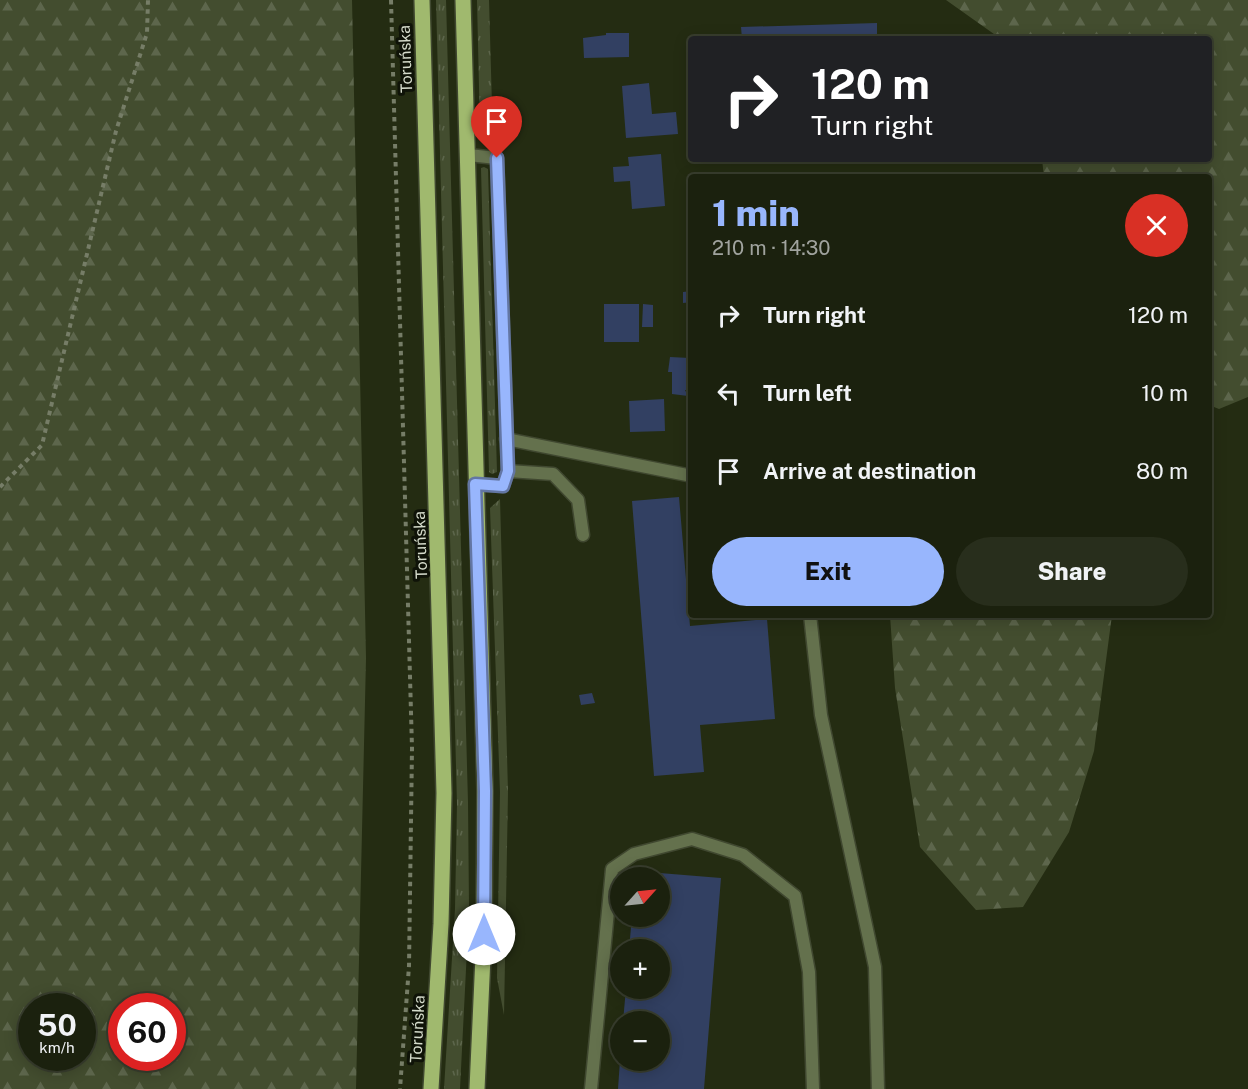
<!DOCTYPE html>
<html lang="en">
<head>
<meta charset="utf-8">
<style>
	body { margin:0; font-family:"Public Sans",sans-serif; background:#282e1c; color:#f1f3f6; height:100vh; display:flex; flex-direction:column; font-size:22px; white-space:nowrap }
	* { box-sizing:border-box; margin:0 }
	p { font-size:20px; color:#a0a39e }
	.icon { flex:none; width:33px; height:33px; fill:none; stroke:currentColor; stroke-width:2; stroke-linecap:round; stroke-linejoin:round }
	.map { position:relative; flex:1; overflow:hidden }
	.side { position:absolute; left:688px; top:174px; width:524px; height:444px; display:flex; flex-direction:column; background:#1b210e; border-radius:6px; box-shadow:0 3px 15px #0003,0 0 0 2px #393e2e }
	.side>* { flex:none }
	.top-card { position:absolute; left:688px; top:36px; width:524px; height:126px; border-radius:6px; box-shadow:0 3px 15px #0003,0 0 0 2px #393e2e; background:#202124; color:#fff; overflow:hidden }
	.needle { width:39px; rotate:63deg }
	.buttons { position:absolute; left:610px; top:867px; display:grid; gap:12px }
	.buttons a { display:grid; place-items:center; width:60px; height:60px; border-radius:50%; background:#1b210e; box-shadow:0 3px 15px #0003,0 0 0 2px #393e2e; font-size:30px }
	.speed { position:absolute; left:18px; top:993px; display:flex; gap:12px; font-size:30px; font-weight:700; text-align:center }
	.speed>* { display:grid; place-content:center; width:78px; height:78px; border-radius:50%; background:#1b210e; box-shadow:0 3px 15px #0003,0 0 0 2px #393e2e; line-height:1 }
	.speed small { font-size:15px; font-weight:400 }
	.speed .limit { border:9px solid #d22; background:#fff; color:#111 }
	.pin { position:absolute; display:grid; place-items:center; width:51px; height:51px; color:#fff; margin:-62px -26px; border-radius:50% 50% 50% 0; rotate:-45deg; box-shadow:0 0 6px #0007 }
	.pin .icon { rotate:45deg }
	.me { position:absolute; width:66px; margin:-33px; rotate:0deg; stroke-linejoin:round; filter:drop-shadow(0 0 4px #0008) }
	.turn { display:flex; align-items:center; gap:21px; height:126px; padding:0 24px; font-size:27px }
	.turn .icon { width:78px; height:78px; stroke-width:2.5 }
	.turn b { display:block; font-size:42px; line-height:51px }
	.round { display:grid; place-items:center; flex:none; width:63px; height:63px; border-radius:32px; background:#282e1c }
	.headline { display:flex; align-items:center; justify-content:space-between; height:102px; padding:0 24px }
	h1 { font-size:36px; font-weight:800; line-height:45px; color:#98b6fd }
	.cta { display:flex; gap:12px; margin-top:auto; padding:12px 24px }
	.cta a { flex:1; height:69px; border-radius:36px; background:#98b6fd; color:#111; font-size:24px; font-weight:800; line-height:69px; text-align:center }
	.cta a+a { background:#282e1c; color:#f1f3f6 }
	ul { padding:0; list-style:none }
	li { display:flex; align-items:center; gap:18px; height:78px; padding:0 24px }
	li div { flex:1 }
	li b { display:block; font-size:22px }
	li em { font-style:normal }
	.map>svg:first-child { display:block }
</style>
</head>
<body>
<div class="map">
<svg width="1248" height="1089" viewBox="0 0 1248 1089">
	<defs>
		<pattern id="grass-tufts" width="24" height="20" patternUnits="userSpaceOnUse" patternTransform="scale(1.5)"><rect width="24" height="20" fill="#434d2f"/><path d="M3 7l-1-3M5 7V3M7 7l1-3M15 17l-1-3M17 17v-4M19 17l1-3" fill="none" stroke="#5d664c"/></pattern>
		<pattern id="forest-firs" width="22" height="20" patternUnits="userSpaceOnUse" patternTransform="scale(1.5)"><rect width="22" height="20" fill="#434d2f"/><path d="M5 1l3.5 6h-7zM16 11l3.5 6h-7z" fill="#5d664c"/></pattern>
	</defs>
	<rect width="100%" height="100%" fill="#242c12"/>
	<path fill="url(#grass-tufts)" d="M436,0H446L468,803L469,909L460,1089H444L455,909L457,804Z
		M477,0H489L493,142L485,138L480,130Z
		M484,167L488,169L497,472L492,474L489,472L481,168Z
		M500,499L508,792L504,1015L497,978L500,792L490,508Z"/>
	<path fill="url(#forest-firs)" fill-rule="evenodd" d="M0,0H352L366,658L356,1089H0ZM32,1006H82V1058H32ZM122,1006H172V1058H122Z
		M946,0H1248V397L1219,409L1209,405V177H1044L1042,159H1209V39H1001Z
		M890,615H1112L1094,751L1069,832L1023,907L976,910L920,847L895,688Z"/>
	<path fill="#324062" d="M877,23V39H742L741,27Z
		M606,33H629V57L584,58L583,38L606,35Z
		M649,83L652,114L676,112L678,134L626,138L622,86Z
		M661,154L665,206L632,209L630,181L614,182L613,167L629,166L628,157Z
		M692,291V302L683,303V292Z
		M604,304H639V342H604Z
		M643,304L653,305V327H642Z
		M670,357L690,358L687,372H692V390H685L688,396L672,394V372H668Z
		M664,399L665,431L630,432L629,401Z
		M679,497L690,626L767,619L775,719L700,725L704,772L654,776L632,501Z
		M592,693L595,703L581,705L579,695Z
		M635,871L721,878L704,1089H618L620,1060H660V1022H623L626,988H660V950H629L632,916H660V878H635Z"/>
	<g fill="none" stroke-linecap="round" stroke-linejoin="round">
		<defs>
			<path id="lane" d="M506,439L692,476
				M508,471L553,474L578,500L583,535
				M810,615L821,715L875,967L878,1089
				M591,1089L612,869L634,854L692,839L743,855L795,896L809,972L813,1089"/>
			<path id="street" d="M468,155L497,158L508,471L503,486L475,484"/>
			<path id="primary" d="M422,0L444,793L441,924L431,1089
				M463,0L485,791L484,934L477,1089"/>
		</defs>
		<use href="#lane" stroke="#404830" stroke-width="15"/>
		<use href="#street" stroke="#404830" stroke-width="15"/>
		<use href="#primary" stroke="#404830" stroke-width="18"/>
		<path stroke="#767d67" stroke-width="4" stroke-dasharray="4.5 4.5" stroke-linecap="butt" d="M391,0L412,748L409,966L400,1089
			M0,487L42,445L116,131L147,33L148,0"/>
		<use href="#lane" stroke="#64714d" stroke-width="12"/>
		<use href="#street" stroke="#64714d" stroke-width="12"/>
		<use href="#primary" stroke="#a0b96e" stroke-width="15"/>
	</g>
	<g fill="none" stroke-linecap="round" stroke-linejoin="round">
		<defs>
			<path id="route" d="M484,934L485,791L475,484L503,486L508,471L497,158"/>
		</defs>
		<use href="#route" stroke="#6376a4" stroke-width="15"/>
		<use href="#route" stroke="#98b6fd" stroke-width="10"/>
	</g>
	<g text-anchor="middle" stroke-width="6" stroke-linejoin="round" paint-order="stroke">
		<g font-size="16" fill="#d5dbcb" stroke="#0f1308">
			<text transform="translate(405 59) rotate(-92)" y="6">Toruńska</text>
			<text transform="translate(420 545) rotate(-92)" y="6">Toruńska</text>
			<text transform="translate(417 1029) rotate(-87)" y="6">Toruńska</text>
		</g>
	</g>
</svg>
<div class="buttons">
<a><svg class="needle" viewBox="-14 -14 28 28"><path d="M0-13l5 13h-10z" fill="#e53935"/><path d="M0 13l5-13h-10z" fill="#a0a39e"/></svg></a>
<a>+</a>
<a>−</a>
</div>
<div class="speed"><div>50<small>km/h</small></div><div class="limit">60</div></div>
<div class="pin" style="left:497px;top:158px;background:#d93025"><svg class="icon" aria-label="arrive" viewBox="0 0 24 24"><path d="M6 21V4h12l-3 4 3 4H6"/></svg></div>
<svg class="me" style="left:484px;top:934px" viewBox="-20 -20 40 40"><circle r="19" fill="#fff"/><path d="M0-13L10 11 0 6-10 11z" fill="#98b6fd"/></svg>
<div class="top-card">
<div class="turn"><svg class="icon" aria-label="right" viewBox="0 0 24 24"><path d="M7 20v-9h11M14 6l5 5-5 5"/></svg><div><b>120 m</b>Turn right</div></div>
</div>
<section class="side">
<div class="headline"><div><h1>1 min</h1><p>210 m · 14:30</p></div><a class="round" style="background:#d93025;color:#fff"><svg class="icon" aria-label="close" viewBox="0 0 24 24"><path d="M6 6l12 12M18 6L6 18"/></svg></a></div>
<ul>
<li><svg class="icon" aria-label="right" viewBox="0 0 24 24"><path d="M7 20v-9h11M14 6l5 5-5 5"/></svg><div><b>Turn right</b></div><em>120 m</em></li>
<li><svg class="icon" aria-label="left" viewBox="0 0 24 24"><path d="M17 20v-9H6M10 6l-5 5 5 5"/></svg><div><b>Turn left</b></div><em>10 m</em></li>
<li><svg class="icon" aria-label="arrive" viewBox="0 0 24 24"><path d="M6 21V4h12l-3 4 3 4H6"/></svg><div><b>Arrive at destination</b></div><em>80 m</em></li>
</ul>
<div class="cta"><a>Exit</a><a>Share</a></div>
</section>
</div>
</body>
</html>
